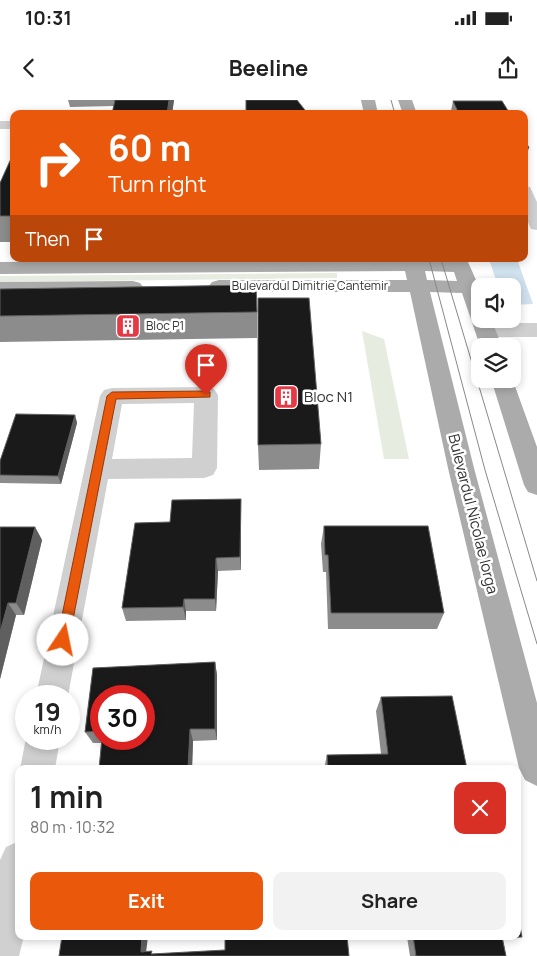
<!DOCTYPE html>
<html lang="en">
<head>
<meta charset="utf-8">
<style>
	body { margin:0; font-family:Manrope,sans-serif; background:#f2f2f2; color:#222; height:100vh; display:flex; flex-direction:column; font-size:19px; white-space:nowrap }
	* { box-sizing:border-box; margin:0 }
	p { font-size:16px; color:#767676 }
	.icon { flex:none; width:28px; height:28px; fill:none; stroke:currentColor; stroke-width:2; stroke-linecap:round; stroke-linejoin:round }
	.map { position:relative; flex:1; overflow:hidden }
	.details { position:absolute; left:15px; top:665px; width:506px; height:175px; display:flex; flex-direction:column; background:#fff; border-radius:10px; box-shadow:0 2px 8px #0003 }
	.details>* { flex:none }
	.banner { position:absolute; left:10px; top:10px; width:518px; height:152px; border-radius:10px; box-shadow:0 2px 8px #0003; background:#ea580c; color:#fff; overflow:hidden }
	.buttons { position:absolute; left:471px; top:178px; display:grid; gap:10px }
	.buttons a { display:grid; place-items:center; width:50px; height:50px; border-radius:10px; background:#fff; box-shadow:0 2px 8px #0003; font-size:25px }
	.speed { position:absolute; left:15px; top:585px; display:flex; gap:10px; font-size:25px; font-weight:700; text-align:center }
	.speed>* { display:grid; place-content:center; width:65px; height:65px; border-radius:50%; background:#fff; box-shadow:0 2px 8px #0003; line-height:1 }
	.speed small { font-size:12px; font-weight:400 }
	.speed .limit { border:8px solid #d22; background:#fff; color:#111 }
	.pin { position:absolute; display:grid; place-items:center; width:42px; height:42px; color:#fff; margin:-51px -21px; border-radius:50% 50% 50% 0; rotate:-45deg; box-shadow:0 0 5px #0007 }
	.pin .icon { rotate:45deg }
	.me { position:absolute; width:55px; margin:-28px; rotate:11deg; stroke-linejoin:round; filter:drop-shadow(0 0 4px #0008) }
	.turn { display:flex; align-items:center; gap:18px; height:105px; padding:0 15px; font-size:22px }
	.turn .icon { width:65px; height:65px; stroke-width:2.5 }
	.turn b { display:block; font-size:35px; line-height:42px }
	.then { display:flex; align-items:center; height:48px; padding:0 15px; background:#0003; gap:10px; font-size:19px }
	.round { display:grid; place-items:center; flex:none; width:52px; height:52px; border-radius:10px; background:#f2f2f2 }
	.overview { display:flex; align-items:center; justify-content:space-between; height:85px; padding:0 15px }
	h1 { font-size:30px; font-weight:700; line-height:38px }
	.cta { display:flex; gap:10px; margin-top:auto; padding:10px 15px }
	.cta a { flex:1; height:58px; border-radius:10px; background:#ea580c; color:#fff; font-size:20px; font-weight:700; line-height:58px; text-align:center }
	.cta a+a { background:#f2f2f2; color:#222 }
	.status { display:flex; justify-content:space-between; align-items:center; height:35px; padding:0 25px; background:#fff; direction:ltr }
	.status svg { height:14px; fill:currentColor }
	header { display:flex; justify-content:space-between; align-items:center; height:65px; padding:0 15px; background:#fff; font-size:22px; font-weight:700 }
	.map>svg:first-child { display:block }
</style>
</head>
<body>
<div class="status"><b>10:31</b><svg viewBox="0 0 49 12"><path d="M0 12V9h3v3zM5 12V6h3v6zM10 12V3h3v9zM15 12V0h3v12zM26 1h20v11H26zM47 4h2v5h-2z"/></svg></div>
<header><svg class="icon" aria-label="back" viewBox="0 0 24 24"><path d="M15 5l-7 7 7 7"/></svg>Beeline<svg class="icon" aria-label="share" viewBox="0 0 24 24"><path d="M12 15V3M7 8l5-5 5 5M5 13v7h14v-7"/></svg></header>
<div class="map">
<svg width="537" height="856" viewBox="0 0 537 856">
	<rect width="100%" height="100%" fill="#fff"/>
	<path fill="#e6ecdf" d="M337,173V178L0,182V176Z
		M362,231L384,239L409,359H384Z"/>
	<path fill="#cfe2ee" d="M489,159H517L533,204L513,205L512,186H498Z"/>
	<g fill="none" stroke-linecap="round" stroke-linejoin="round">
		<path fill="#d0d0d0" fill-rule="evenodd" d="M0,21H14V29H0Z
			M524,86L530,87L537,102V130L531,129L524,113Z
			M486,223H537V237H486L478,235L475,230L478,225Z
			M206,287L214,289L218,295L217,368L213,375L204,378L108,379L68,596H36L100,296L104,290L112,288ZM194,303L192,358L112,359L122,304Z
			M26,638L60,639L55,669H20Z
			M19,741V836H24L19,856H0V760L6,747Z"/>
		<path fill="#ababab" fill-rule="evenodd" d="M361,0H375L378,14H364Z
			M398,0H412L417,14H403Z
			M343,159H421L468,162L480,189V219H491L502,246H480L462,193L430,192L474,368L537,603V686L525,680L519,668L448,368L410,192H219L212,190L209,186L212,182L219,180H407L405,171L0,174V162ZM425,171L454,172L457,181L427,180Z
			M133,181L140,183L143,187L140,191L133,193L0,194V182Z
			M512,278L537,347V395L528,392L524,385L491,279Z"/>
		<path stroke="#888" stroke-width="1" d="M391,0L395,14
			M429,159L485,370L537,544
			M441,159L537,481"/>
	</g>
	<path fill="#8c8c8c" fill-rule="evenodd" d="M68,0H174L172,14H112L114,6L70,7Z
		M453,1L510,14H452L451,11Z
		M524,38L529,48L526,57H524Z
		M14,52V142H0V83Z
		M0,189L257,212V238L0,242Z
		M75,315L77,323L61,384L0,383V361Z
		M321,344L319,369L259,370L258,345Z
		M241,399V470L218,471L216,511H186V520L126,521L122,508L170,422Z
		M324,426L444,513L437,529H328L326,472H323L321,444Z
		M0,427H35L42,440L24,515H16L0,579Z
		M215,562L217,575V640L193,641L192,669H99L101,643H93L85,632L93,568ZM101,596H144V639H101Z
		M381,597L467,669H324L327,655L381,654L376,611Z
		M366,836H518L522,837L512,839H503L506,856H410L407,837Z"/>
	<path fill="#5f5f5f" d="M169,0H174L172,14H167Z
		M75,315L77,323L61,384L58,376Z
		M241,399V470L240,457Z
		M35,427L42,440L24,515L16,503Z
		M216,458L218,471L216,511L215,499Z
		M184,499L186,511V520L183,507Z
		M8,503L16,515L0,579V532Z
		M215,562L217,575V640L215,629Z
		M190,629L193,641L192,669H188Z
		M142,836H148L146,853L141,852Z"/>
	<path fill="#1a1a1a" stroke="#5f5f5f" d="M115,0H169L167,14H112Z
		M246,0H297L308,14H246Z
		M453,1H502L510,14H459Z
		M524,38L529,48H524Z
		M14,52V116H0V83Z
		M256,185L257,212L0,216V189Z
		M258,198H309L321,344L258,345Z
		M16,314L75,315L58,376L0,375V361Z
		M241,399L240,457L216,458L215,499H184L183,507L122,508L135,423L170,422L172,400Z
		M324,426H428L444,513H331L328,455H325Z
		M0,427H35L16,503H8L0,532Z
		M215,562V629H190L188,669H99L102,639H144V596H101V631L85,632L93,568Z
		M452,596L467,669H328L327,655L388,654L381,597Z
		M518,814L522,837H502L506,856H416L413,836H518Z
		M62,836H142L141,852L152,851L151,854L225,850V836H347L349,856H59Z"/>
	<path fill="#ea580c" stroke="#983908" d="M206,291L210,292V297L116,299L69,540L68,544L63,545L58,544L57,540L107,296L112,292Z"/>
	<defs>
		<symbol id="building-square" viewBox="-11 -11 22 22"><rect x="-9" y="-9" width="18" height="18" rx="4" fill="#e63946" stroke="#fff"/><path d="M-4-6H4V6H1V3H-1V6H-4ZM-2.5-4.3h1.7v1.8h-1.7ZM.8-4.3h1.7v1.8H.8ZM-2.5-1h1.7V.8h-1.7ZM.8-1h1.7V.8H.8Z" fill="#fff"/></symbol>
	</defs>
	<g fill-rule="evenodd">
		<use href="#building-square" x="114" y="212" width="28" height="28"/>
		<use href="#building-square" x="272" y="283" width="28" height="28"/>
	</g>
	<g text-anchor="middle" stroke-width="5" stroke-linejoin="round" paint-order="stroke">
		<g font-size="12" fill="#333" stroke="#fff">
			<text x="310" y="190">Bulevardul Dimitrie Cantemir</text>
		</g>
		<g font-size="12" fill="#333" stroke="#fff" text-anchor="start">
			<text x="146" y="230">Bloc P1</text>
		</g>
		<g font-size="15" fill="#333" stroke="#fff" text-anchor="start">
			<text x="304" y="302">Bloc N1</text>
		</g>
		<g font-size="15" fill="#333" stroke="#fff">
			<text transform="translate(473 414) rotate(76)" y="5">Bulevardul Nicolae Iorga</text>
		</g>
	</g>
</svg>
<div class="buttons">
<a><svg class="icon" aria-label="sound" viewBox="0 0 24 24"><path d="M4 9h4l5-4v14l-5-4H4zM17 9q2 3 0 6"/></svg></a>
<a><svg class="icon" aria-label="layers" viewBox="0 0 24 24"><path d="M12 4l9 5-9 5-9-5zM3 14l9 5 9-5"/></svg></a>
</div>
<div class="speed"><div>19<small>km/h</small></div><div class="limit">30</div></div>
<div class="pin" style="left:206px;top:295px;background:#d93025"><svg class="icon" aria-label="arrive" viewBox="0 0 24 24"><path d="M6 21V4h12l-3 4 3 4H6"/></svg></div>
<svg class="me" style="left:63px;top:540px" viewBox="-20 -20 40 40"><circle r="19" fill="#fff"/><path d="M0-13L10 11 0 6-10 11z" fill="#ea580c"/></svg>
<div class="banner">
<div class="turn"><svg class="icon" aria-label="right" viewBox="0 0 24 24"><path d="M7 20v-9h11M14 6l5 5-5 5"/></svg><div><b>60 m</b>Turn right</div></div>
<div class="then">Then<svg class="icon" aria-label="arrive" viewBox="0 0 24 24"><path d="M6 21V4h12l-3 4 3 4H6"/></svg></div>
</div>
<section class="details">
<div class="overview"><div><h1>1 min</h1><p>80 m · 10:32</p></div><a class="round" style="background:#d93025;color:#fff"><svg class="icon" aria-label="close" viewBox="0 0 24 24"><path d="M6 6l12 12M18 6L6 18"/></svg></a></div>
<div class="cta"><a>Exit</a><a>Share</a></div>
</section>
</div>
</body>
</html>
